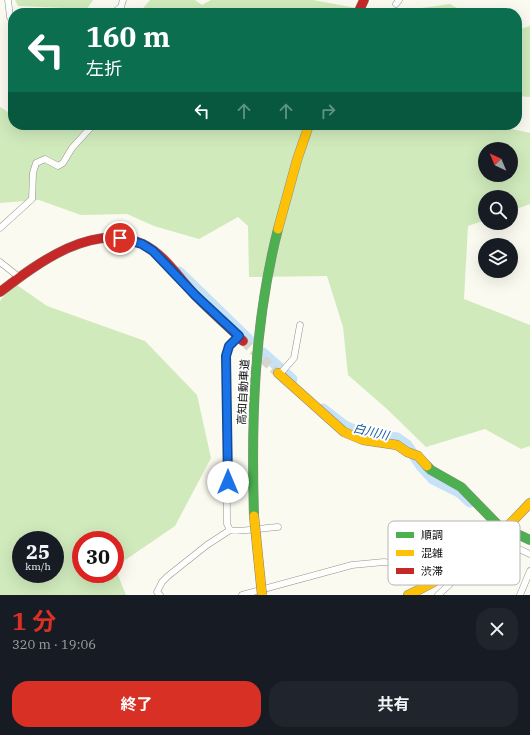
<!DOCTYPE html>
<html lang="ja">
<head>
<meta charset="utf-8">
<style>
	body { margin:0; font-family:"IBM Plex Serif","Noto Sans JP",serif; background:#20242c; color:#f1f3f6; height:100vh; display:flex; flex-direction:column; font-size:15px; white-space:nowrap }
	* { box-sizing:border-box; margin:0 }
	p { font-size:13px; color:#9ea1a6 }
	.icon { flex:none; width:22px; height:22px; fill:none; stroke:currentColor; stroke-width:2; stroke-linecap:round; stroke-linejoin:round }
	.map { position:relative; height:595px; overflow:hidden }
	.details { display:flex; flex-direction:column; background:#171b24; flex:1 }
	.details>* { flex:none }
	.top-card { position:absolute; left:8px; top:8px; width:514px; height:122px; border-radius:16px; box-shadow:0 4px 16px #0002; background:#0b6e4f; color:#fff; overflow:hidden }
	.needle { width:26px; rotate:316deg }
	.buttons { position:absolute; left:478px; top:142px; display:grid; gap:8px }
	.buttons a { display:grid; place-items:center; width:40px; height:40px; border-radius:50%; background:#171b24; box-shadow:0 4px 16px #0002; font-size:20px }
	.speed { position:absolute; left:12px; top:531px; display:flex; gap:8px; font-size:20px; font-weight:700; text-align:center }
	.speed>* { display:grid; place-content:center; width:52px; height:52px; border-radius:50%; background:#171b24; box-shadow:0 4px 16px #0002; line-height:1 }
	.speed small { font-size:10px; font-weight:400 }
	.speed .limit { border:6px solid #d22; background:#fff; color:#111 }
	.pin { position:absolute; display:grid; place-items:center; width:34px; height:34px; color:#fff; margin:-17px; border:2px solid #fff; border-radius:50%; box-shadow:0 1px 4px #0007 }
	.me { position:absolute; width:44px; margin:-22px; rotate:0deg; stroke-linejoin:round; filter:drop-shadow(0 0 3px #0008) }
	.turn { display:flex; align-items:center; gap:14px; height:84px; padding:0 12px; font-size:18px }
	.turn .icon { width:52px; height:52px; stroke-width:2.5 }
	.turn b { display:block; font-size:28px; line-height:34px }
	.lanes { display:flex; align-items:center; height:38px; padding:0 12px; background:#0003; justify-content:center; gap:20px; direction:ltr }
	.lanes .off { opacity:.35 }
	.round { display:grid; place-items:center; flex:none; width:42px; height:42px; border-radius:16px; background:#20242c }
	.headline { display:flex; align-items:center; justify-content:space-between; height:68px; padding:0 12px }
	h1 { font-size:24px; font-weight:700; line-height:30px; color:#d93025 }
	.primary-button { display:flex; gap:8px; margin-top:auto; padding:8px 12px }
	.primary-button a { flex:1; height:46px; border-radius:16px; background:#d93025; color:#fff; font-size:16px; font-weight:700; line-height:46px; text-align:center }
	.primary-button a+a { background:#20242c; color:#f1f3f6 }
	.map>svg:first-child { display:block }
</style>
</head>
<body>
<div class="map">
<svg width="530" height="595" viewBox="0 0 530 595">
	<rect width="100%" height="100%" fill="#fafaf0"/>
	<path fill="#d0eabc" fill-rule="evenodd" d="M15,0H93L87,9L18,6Z
		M150,0H195L202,5L211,0H313L383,13H139Z
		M450,4L466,13H386Z
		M530,26V97L517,96V30Z
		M0,107L13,115V125H493L530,133V204L511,211V197H485V220L468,226L464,299L530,325V446L521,449L485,429L426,447L387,409L348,375L343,327L327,276L249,277L248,226L238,217L199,239L154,226L127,214L81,215L39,200L0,203ZM485,149H511V175H485Z
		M14,283L47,306L145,341L197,395L211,458L175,526L115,567V540H81V574H115V568L126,595H0V301ZM21,540H55V574H21Z"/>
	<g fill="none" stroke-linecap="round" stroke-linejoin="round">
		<path stroke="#c5e2f6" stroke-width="11" d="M179,272L249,340
			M263,353L292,379
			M323,409L345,426L361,433L397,438L407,445L421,466L433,479L459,492L470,502"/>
		<path stroke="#d6d6ce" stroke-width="9" stroke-dasharray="9 4.5" stroke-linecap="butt" d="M243,341L278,373"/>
		<defs>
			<path id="street" d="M8,0L10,17L13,22
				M396,4L399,0
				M113,13L121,7L123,0
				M0,228L32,199L33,173L36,163L45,159L58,166L63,163L72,148L93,125
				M0,262L19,277
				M239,336L229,346L226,356L227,524L230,530C236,533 268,527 278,527
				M279,375L294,358L300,325
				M497,539L530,554
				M160,595L157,592L162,582L168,576L207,545L230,530
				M242,595L352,565L384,562L426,568L440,565L471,551L478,556
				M438,595L450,584L453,573
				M520,595L530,571"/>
			<path id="fast" d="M427,466L431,470L461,487L498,525L530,540
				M254,516C251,420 254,323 278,229"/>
			<path id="slow" d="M278,229L297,160L309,125
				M278,373L344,432L363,440L397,445L407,452L418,456L427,466
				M408,595C459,572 493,543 530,503"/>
			<path id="jam" d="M358,13L364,0
				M0,292C38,263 93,221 143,244C164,254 179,278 195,295C210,311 227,325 243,341"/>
		</defs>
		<use href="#street" stroke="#93938f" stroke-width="7"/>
		<use href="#fast" stroke="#8a8a85" stroke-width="10"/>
		<use href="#slow" stroke="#8a8a85" stroke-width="10"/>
		<use href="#jam" stroke="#8a8a85" stroke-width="10"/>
		<use href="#street" stroke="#fefefd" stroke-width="6"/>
		<use href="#fast" stroke="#4caf50" stroke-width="9"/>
		<use href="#slow" stroke="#ffc107" stroke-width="9"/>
		<use href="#jam" stroke="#c62828" stroke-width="9"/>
		<defs>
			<path id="slow-bridge" d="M254,516L262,595"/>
		</defs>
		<use href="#slow-bridge" stroke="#80807c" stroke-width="10" stroke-linecap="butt"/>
		<use href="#slow-bridge" stroke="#ffc107" stroke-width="9"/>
	</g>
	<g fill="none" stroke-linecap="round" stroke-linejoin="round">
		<defs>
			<path id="route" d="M120,238L142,244L153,251L195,295L239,336L229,346L226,356L228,482"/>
		</defs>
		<use href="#route" stroke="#114b97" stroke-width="10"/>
		<use href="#route" stroke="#1a73e8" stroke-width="7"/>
	</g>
	<g text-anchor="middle" stroke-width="4" stroke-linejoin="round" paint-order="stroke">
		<g font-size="11" fill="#0c0c0c" stroke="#fff">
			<text transform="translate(243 392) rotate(-87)" y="4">高知自動車道</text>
		</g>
		<g font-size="12" font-style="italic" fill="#1157a2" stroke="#fff">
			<text transform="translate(371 432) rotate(13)" y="4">白川川</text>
		</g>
	</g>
	<rect x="388" y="521" width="132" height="64" rx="6" fill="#fff" stroke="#b6b6b6" stroke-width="1"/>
	<rect x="396" y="532" width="18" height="6" fill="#4caf50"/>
	<rect x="396" y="550" width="18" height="6" fill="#ffc107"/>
	<rect x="396" y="568" width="18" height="6" fill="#c62828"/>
	<g font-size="11" fill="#0c0c0c">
		<text x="421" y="539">順調</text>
		<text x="421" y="557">混雑</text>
		<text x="421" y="575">渋滞</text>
	</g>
</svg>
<div class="buttons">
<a><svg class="needle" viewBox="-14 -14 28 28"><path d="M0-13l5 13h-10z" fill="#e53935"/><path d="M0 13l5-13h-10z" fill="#9ea1a6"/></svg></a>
<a><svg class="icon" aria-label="search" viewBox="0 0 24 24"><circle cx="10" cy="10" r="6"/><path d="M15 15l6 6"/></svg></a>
<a><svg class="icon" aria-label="layers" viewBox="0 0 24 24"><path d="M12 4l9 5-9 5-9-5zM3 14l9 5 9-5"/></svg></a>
</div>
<div class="speed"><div>25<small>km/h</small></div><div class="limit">30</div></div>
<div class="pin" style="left:120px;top:238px;background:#d93025"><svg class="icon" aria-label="arrive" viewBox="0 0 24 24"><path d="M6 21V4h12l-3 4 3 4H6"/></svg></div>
<svg class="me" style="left:228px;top:482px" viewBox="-20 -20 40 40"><circle r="19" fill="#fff"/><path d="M0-13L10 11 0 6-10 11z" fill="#1a73e8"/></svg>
<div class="top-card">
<div class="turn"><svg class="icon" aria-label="left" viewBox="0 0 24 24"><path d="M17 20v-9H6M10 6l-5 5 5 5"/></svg><div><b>160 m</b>左折</div></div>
<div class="lanes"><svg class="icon" aria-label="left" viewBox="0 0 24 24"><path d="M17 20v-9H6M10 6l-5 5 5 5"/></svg><svg class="icon off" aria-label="ahead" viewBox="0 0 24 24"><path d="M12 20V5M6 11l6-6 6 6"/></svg><svg class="icon off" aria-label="ahead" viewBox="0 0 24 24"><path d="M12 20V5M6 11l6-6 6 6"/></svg><svg class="icon off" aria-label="right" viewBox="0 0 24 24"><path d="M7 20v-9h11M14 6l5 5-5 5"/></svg></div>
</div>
</div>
<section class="details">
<div class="headline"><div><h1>1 分</h1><p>320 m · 19:06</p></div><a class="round"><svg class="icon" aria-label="close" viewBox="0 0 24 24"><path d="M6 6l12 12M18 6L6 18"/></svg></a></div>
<div class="primary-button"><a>終了</a><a>共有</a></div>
</section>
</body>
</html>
